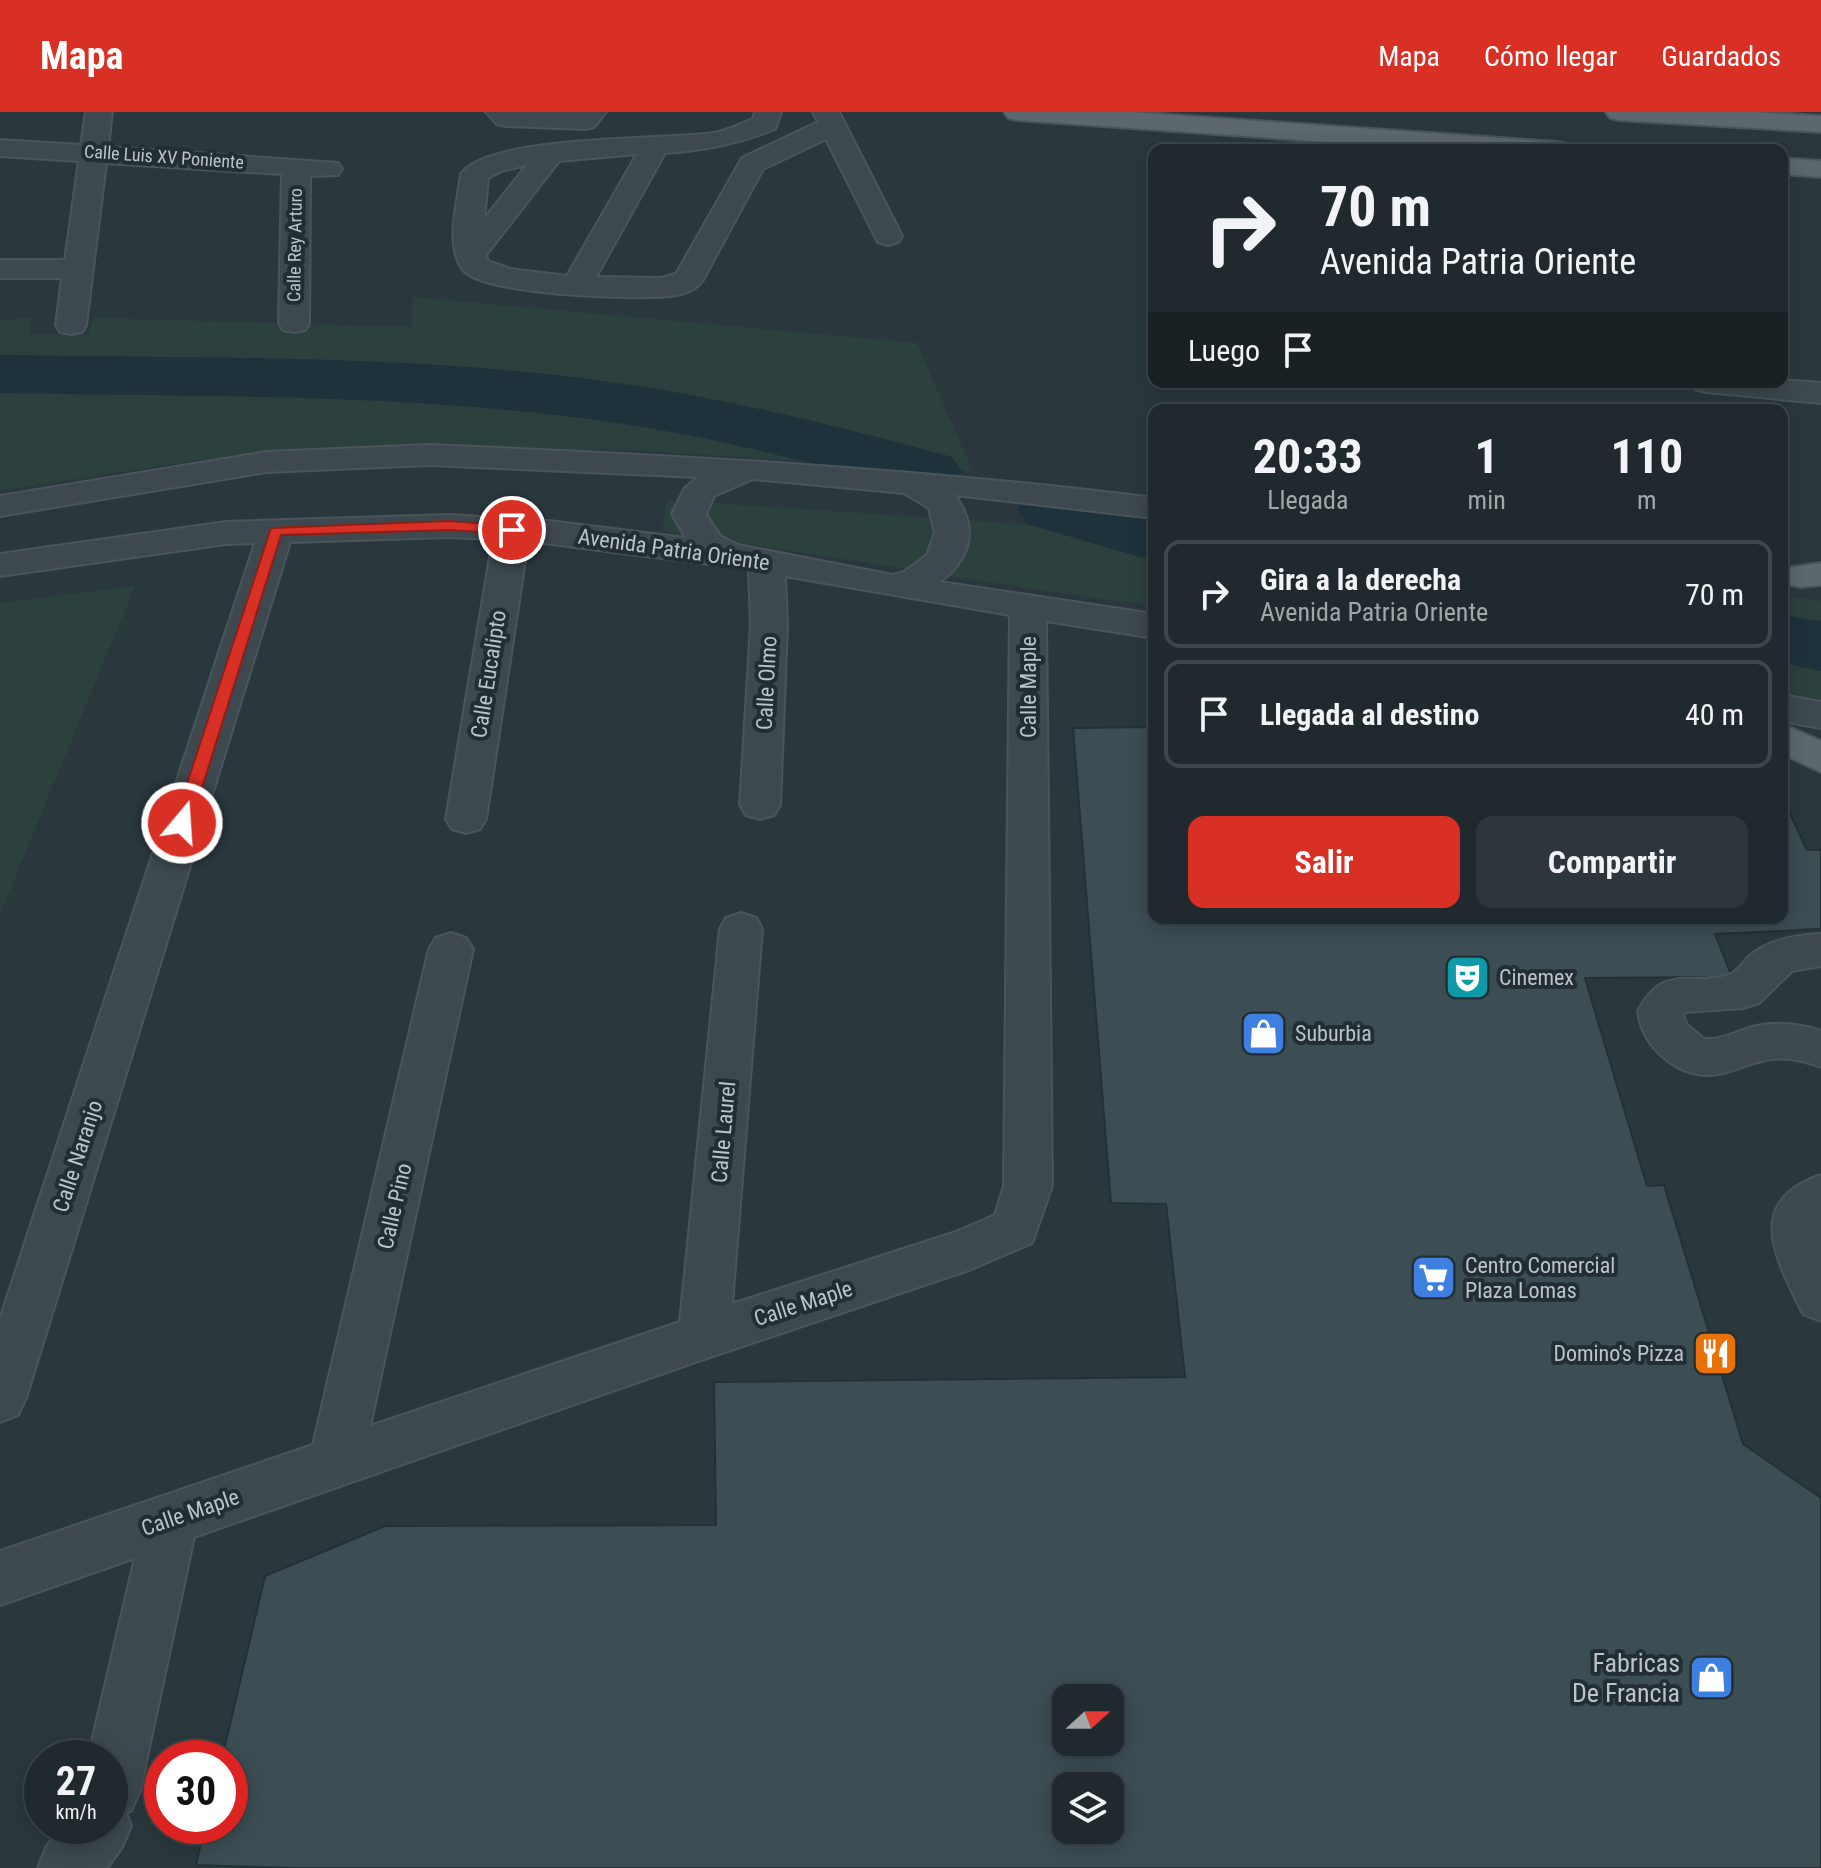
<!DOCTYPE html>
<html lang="es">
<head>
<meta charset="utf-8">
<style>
	body { margin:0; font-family:"Roboto Condensed",sans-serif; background:#2d363a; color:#f1f3f6; height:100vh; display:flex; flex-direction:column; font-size:30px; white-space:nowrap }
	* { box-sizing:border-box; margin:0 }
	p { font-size:26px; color:#a2a7aa }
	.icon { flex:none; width:44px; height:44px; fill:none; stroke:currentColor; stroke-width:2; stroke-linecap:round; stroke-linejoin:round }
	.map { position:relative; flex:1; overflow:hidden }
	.drawer { position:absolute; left:1148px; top:292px; width:640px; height:520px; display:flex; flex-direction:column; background:#202a2e; border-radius:16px; box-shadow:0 4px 20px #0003,0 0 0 2px #3d464a }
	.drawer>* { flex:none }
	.hud { position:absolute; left:1148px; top:32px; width:640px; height:244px; border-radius:16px; box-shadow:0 4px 20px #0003,0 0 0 2px #3d464a; background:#202a2e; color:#f1f3f6; overflow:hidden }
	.needle { width:52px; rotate:69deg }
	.fabs { position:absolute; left:1052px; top:1572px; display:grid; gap:16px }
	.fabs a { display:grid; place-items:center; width:72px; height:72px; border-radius:16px; background:#202a2e; box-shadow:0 4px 20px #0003,0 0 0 2px #3d464a; font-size:40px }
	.speed { position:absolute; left:24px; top:1628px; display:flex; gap:16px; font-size:40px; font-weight:700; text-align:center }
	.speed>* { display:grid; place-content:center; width:104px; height:104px; border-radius:50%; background:#202a2e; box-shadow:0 4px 20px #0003,0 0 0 2px #3d464a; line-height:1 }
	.speed small { font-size:20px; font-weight:400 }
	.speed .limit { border:12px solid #d22; background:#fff; color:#111 }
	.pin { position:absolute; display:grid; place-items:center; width:68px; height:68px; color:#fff; margin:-34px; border:4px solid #fff; border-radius:50%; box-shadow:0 2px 8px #0007 }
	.me { position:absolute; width:88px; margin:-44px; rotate:18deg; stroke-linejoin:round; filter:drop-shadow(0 0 6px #0008) }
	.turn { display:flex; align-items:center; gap:28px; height:168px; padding:0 40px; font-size:36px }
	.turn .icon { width:104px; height:104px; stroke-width:2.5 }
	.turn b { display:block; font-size:56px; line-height:68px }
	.then { display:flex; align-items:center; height:76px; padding:0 40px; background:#0003; gap:16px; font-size:30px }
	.eta { display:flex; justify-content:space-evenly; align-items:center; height:136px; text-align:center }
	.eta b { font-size:48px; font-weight:700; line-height:56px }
	.action { display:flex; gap:16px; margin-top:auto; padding:16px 40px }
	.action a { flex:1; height:92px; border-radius:16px; background:#d93025; color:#fff; font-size:32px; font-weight:700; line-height:92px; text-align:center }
	.action a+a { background:#2d363a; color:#f1f3f6 }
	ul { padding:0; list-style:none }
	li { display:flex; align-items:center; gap:24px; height:108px; margin:0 16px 12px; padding:0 24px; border:4px solid #3d464a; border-radius:16px }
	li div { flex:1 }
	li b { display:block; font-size:30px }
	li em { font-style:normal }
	header { display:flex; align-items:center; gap:48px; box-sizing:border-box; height:112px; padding:0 40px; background:#d93025; color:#fff }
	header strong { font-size:38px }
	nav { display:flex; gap:44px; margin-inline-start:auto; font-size:28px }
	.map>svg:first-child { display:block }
</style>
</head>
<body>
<header>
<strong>Mapa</strong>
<nav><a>Mapa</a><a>Cómo llegar</a><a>Guardados</a></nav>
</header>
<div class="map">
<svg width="1821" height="1756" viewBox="0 0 1821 1756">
	<rect width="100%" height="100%" fill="#2a383e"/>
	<path fill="#2c403d" d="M412,185L917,231L973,360L632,338L295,339L207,347L0,379V208L31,206L30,223H88L93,206L412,215Z
		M667,388L981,409L1154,425V494C989,472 826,443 662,419Z
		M135,474L0,802V491Z
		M1782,483L1821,489V599L1782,592Z"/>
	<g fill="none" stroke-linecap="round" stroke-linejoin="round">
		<path fill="#1e323b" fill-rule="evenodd" d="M0,243C185,246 372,243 556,263C691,278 822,309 952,345L962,360L952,375L928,381C822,354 718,325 610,310C409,281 203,285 0,281Z
			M1052,376L1154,404V449L1027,412L1017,397L1027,382Z
			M1782,503L1821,509V559L1782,551Z"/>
	</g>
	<path fill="#3c4d54" stroke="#243036" stroke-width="2" fill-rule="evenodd" d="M1154,615V806H1782V685L1807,738H1821V817L1715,822L1732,865L1585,866L1647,1074L1664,1073L1743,1332L1821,1386V1756H291L196,1753L205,1714H230V1646H222L265,1464L385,1414L716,1413L714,1270L1185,1265L1166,1092L1111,1091L1073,616ZM1066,1586H1110V1630H1066ZM1066,1674H1110V1718H1066Z"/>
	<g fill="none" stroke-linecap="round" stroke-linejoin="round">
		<defs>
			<path id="minor" d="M86,0H112L108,35L338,51L342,57L338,63L310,64L309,211L305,218L294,220L283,218L279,211L282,62L106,51L86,213L82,220L71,222L60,220L56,213L62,166H0V148H65L79,49L0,44V28L81,33Z
				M486,0H606L594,15L585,17L506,14L497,12Z
				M755,0H781L775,17C738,32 705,38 665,41L596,165L661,166L676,162L742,46L818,10L813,0H839L902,124L898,130L888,133L878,130L826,27L763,57L703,168C697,177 688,181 677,183C642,189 487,183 464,159C444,136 458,89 461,62C488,23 663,28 713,21C727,19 740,12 753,7ZM637,42L567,164L510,157L488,149L486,143L559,49ZM527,53L484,107L488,66L501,59Z
				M1782,268L1821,271V291L1706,280L1695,277L1690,270Z
				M429,333C672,343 913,356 1154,386V406L955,383C978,416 972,445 940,470L1154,502V526L1046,509L1052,1074L1032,1131L969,1158L704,1247L194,1425L140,1678L131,1699L126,1701L131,1714L122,1735L107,1756H38L47,1734L63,1714H110V1646H88L135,1446L0,1493V1439L313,1333L429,837L436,826L451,821L466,826L473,837L370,1314L680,1210L720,817L726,806L741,801L756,806L762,817L732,1192L956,1120L995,1103L1004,1074L1010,503L785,464L787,513L780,693L774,703L760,707L746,703L740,693L751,513L749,457L528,429L486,707L480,717L466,721L452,717L446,707L493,427L449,425L290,430L26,1286L18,1303L0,1310V1207L255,431L226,432L0,464V442L226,410L449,403L549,409L686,426L672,402L685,376L698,365L429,353L266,360L0,404V384L266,340ZM753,367L904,381L929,396L935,421L927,443L904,460L893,463L738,433L720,424L706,402L714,384Z
				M1782,583L1821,590V616L1782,609Z
				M1821,822V854L1792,859L1759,891L1743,896L1686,900L1683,903L1686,912L1704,927C1720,928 1734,921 1749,916C1774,909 1797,911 1821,919V955C1805,949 1789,945 1772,947C1751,949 1732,962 1711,963C1676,965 1642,934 1638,899C1664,850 1690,875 1729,863C1737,861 1744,848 1751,843C1770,827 1797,823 1821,822Z
				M1821,1063V1209L1803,1202C1777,1148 1742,1090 1821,1063Z"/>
			<path id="major" d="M1004,0H1131L1557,30L1567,32L1571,38H1441L1017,8L1008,6Z
				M1606,0H1754L1821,4V20L1619,8L1610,6Z
				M1782,46L1821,49V65L1782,62Z
				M1821,451V473L1800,475L1787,472L1782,464L1787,456Z
				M1782,612L1821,629V660L1782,642Z"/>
		</defs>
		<use href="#minor" stroke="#4a555b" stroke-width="4"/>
		<use href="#major" stroke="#4a555b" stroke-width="4"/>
		<use href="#minor" fill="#3d494f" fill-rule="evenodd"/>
		<use href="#major" fill="#5c686e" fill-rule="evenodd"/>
	</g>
	<path fill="#d93025" stroke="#8d1f18" stroke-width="2" d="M449,409L512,414L519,418L512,422L449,418L281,423L191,711L188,715H176L174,711L271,416Z"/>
	<defs>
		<symbol id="theatre-square" viewBox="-11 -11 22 22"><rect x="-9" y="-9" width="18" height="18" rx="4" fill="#0f9aa8" stroke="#222e34"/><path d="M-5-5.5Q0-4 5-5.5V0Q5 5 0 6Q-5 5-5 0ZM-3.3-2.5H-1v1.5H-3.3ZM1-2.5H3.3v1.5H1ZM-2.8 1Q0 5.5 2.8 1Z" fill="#fff"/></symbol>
		<symbol id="shop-square" viewBox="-11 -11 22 22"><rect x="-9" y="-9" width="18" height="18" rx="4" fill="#3f7fe0" stroke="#222e34"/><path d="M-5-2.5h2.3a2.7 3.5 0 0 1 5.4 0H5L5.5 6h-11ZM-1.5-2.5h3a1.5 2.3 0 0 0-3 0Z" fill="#fff"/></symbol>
		<symbol id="supermarket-square" viewBox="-11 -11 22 22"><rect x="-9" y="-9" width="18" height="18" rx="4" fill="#3f7fe0" stroke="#222e34"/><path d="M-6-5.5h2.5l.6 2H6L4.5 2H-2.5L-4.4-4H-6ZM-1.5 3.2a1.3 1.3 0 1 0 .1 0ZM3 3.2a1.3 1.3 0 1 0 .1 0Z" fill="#fff"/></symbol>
		<symbol id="restaurant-square" viewBox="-11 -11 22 22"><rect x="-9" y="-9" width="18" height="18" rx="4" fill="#e8710a" stroke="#222e34"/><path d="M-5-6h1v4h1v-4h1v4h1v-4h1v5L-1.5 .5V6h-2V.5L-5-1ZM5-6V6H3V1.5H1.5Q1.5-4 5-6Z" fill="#fff"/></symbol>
	</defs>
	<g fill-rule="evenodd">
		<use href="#theatre-square" x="1442" y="840" width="51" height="51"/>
		<use href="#shop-square" x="1238" y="896" width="51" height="51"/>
		<use href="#supermarket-square" x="1408" y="1140" width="51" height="51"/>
		<use href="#restaurant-square" x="1690" y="1216" width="51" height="51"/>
		<use href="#shop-square" x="1686" y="1540" width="51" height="51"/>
	</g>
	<g text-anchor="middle" stroke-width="8" stroke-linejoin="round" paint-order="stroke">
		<g font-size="18" fill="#bac4c9" stroke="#222e34">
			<text transform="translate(164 45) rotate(4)" y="6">Calle Luis XV Poniente</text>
			<text transform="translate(295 133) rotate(-89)" y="6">Calle Rey Arturo</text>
		</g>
		<g font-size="22" fill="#bac4c9" stroke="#222e34">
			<text transform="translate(674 437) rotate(8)" y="8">Avenida Patria Oriente</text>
			<text transform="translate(488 562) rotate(-81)" y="8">Calle Eucalipto</text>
			<text transform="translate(766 571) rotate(-87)" y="8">Calle Olmo</text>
			<text transform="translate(1028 575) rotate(-90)" y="8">Calle Maple</text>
			<text transform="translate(723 1020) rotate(-85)" y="8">Calle Laurel</text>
			<text transform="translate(77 1044) rotate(-72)" y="8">Calle Naranjo</text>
			<text transform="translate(394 1094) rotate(-77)" y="8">Calle Pino</text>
			<text transform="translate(803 1191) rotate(-18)" y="8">Calle Maple</text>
			<text transform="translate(190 1400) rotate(-19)" y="8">Calle Maple</text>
		</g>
		<g font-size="22" fill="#bac4c9" stroke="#222e34" text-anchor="start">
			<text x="1499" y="873">Cinemex</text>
			<text x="1295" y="929">Suburbia</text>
			<text x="1465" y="1161">Centro Comercial<tspan x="1465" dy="25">Plaza Lomas</tspan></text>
			<text x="1684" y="1249" text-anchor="end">Domino's Pizza</text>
		</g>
		<g font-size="26" fill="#bac4c9" stroke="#222e34" text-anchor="end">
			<text x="1680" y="1560">Fabricas<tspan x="1680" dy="30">De Francia</tspan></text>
		</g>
	</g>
</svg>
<div class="fabs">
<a><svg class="needle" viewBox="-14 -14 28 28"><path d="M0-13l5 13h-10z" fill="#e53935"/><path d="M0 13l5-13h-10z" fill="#a2a7aa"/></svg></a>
<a><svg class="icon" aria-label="layers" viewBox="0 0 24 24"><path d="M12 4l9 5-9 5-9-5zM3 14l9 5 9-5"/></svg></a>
</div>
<div class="speed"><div>27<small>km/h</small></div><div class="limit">30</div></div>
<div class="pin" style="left:512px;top:418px;background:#d93025"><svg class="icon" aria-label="arrive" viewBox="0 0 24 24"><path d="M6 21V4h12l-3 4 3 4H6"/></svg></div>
<svg class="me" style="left:182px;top:711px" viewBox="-20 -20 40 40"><circle r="17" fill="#d93025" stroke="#fff" stroke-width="3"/><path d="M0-11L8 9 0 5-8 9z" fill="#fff"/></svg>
<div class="hud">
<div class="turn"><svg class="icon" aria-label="right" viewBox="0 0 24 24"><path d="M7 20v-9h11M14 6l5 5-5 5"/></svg><div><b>70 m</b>Avenida Patria Oriente</div></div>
<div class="then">Luego<svg class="icon" aria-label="arrive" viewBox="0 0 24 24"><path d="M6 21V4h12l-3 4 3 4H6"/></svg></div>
</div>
<section class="drawer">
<div class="eta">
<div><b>20:33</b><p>Llegada</p></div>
<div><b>1</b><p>min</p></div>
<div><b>110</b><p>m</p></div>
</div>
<ul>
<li><svg class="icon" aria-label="right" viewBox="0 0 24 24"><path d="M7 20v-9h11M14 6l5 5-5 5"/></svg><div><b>Gira a la derecha</b><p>Avenida Patria Oriente</p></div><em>70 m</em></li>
<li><svg class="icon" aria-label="arrive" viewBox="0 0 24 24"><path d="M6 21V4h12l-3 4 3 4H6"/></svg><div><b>Llegada al destino</b></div><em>40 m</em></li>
</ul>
<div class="action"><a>Salir</a><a>Compartir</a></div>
</section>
</div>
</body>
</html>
